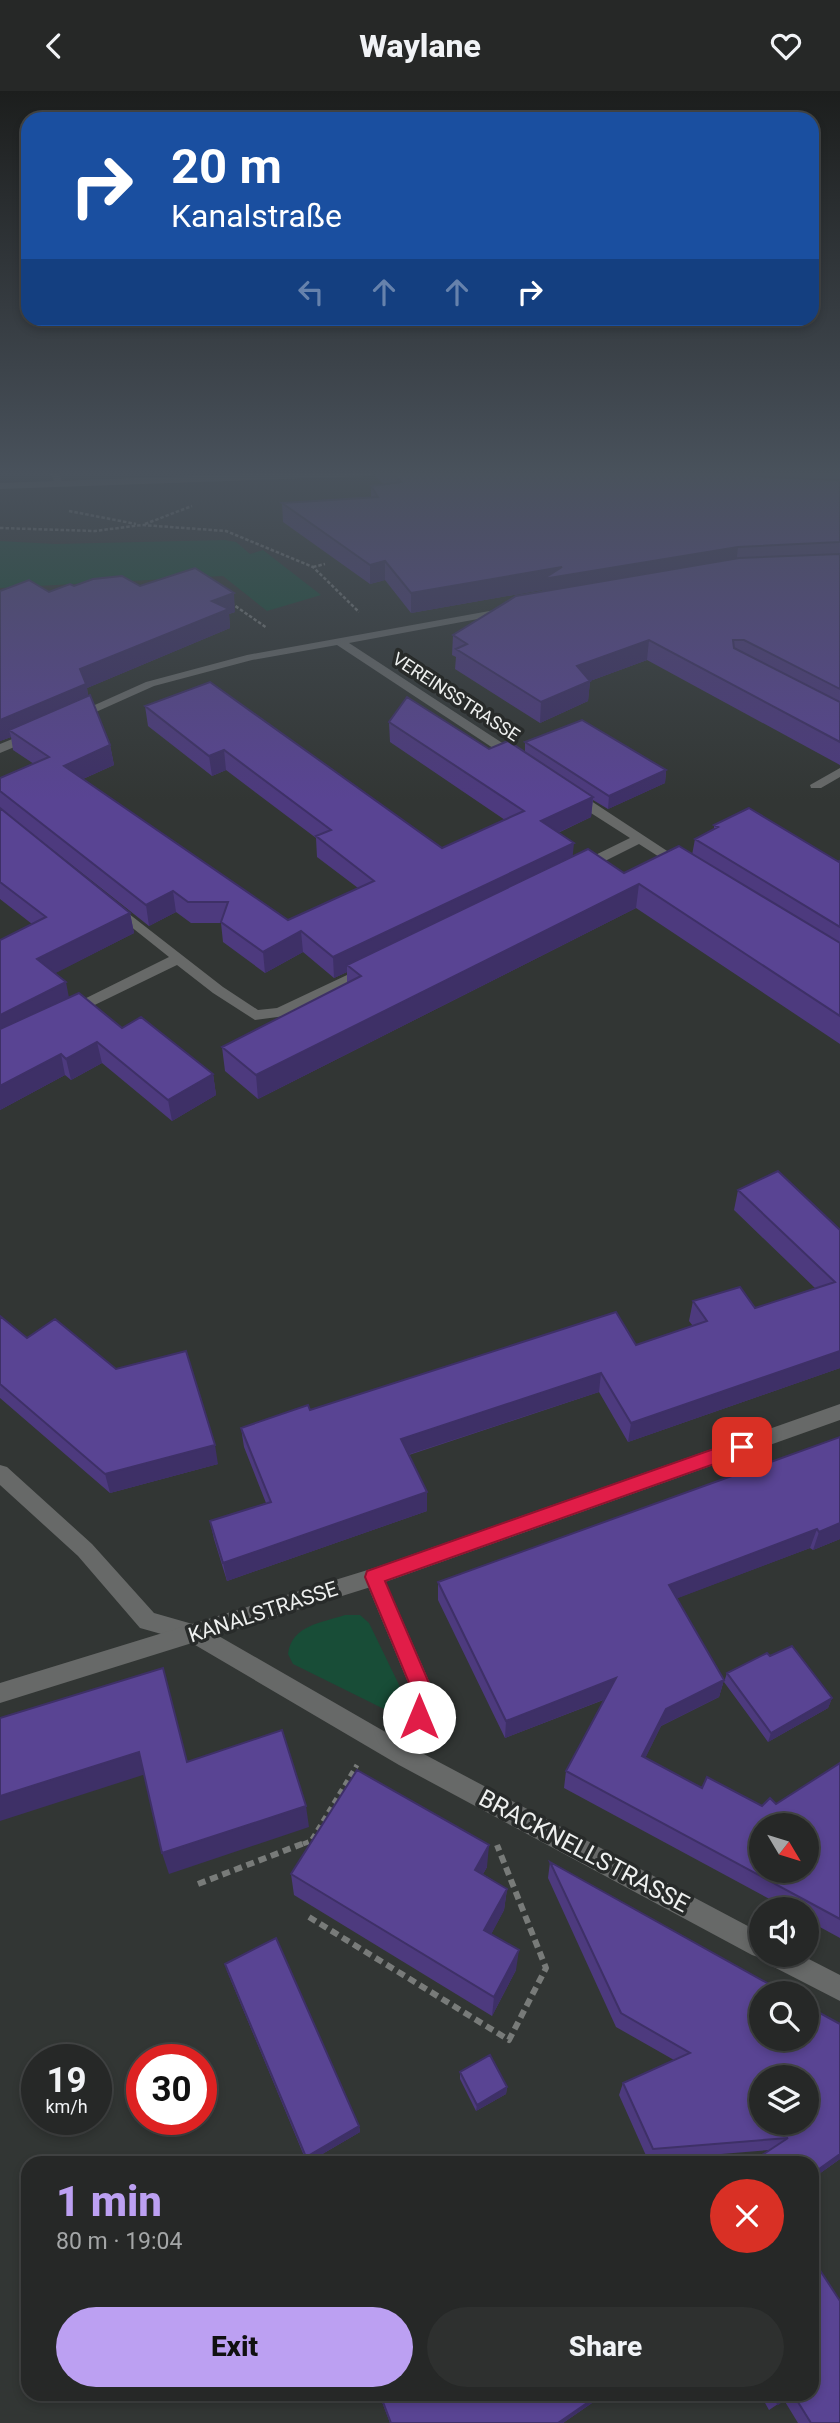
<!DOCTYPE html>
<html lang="en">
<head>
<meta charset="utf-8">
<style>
	body { margin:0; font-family:Roboto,sans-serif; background:#2e302f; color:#f1f3f6; height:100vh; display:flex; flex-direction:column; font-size:26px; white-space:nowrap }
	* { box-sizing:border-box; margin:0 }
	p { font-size:23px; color:#a4a6a7 }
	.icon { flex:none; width:38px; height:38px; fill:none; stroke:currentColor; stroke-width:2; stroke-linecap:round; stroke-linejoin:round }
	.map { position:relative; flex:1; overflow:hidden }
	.drawer { position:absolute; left:21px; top:2065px; width:798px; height:245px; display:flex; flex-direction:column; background:#262827; border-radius:21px; box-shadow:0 4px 10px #0003,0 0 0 2px #424444 }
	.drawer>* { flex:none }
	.top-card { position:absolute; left:21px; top:21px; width:798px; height:214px; border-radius:21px; box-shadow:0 4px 10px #0003,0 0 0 2px #424444; background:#1a4fa0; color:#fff; overflow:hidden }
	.needle { width:46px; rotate:128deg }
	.tools { position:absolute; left:749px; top:1722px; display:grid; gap:14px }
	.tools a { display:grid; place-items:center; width:70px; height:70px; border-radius:50%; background:#262827; box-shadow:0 4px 10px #0003,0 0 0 2px #424444; font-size:35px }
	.speed { position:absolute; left:21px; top:1953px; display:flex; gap:14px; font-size:35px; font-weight:700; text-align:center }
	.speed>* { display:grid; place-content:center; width:91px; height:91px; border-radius:50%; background:#262827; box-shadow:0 4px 10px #0003,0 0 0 2px #424444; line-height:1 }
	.speed small { font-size:18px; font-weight:400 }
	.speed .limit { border:10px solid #d22; background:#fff; color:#111 }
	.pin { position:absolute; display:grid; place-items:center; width:60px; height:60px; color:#fff; margin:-30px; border-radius:14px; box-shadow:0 4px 10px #0006 }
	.me { position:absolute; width:77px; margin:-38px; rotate:0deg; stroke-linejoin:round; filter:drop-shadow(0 0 5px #0008) }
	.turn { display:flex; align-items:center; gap:24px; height:147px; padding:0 35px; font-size:32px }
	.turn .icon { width:91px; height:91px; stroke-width:2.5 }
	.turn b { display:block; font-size:49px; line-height:60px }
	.lanes { display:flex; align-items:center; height:66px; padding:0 35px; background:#0003; justify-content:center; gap:35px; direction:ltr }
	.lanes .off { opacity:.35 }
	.round { display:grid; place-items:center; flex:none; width:74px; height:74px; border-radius:37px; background:#2e302f }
	.headline { display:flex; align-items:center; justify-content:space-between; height:119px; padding:0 35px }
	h1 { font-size:42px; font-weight:800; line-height:52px; color:#bca0f2 }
	.primary-button { display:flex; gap:14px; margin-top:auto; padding:14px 35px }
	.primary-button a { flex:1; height:80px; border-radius:42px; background:#bca0f2; color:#111; font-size:28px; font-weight:800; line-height:80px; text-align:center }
	.primary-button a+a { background:#2e302f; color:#f1f3f6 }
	header { display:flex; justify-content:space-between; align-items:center; height:91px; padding:0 35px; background:#262827; font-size:32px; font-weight:800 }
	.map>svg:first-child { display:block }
</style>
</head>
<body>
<header><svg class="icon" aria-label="back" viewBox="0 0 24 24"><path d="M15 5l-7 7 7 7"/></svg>Waylane<svg class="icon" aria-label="heart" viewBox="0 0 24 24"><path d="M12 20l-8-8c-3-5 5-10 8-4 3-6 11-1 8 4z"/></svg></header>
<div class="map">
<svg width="840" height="2332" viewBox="0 0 840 2332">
	<rect width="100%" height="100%" fill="#323634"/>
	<path fill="#184d37" d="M225,449L236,451L250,463L263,459L321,504L267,520L223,485L0,497V450L55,453Z
		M345,1524H360L369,1532L403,1602C401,1615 395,1617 384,1618L293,1573L288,1563C292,1534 321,1532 345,1524Z"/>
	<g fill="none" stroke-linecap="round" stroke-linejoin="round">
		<path stroke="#787b79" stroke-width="2.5" stroke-dasharray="3.5 2" stroke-linecap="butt" d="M69,420L136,433
			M145,433L192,415
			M0,437L95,440L142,434L226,440L313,476L359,521
			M313,476L325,473
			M231,512L267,537"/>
		<path stroke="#787b79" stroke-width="5" stroke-dasharray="6 4.5" stroke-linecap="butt" d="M303,1753L311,1750L357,1674"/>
		<path stroke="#787b79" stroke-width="6" stroke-dasharray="8 5" stroke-linecap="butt" d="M198,1793L307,1751
			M309,1826L509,1949L546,1877L497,1754"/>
		<path fill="#676968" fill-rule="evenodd" d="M49,382H59L63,394H57Z
			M840,677V686L821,697H811L810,694Z"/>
		<path fill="#676968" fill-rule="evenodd" d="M275,382H374L370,385L0,398V392Z
			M511,516L516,519L515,521L349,552L519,663V669H511L337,554L252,569L154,595L78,629L68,626L146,591L247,564Z
			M32,640L36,641V647L0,662V653Z
			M574,701L579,702L690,775L683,779L678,778L639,753L585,780H575V774L630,747L569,708V702Z
			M115,812L223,896L258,919L277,917L364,876H374L376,879L285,925L255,929L213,902L177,874L74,924H64L61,921L64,918L169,866L110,819L108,816Z
			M0,1374L7,1376L92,1453L154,1522L203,1536L401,1650L414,1606L364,1486L367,1480L374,1477L381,1480L436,1606L420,1661L761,1842V1864H801L840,1884V1910L768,1873L765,1865L761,1867L752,1864L399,1674L190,1551L140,1537L78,1465L0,1394Z"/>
		<path fill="#676968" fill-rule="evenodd" d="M840,1313V1329L374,1495L0,1612V1592L374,1477Z"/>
	</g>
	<path fill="#4d3a7e" d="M375,382H840V674L647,569L590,590L588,610L540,632L455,578L456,566L452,564L453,544L542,501V499L411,522L385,489L370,493L283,431L282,412L371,406V395L384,394L375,385Z
		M74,495H140L235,521L229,523L230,537L87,597L88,605L110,654L114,674L83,688L288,829L358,797L317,766L316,747L226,679L212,685L148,635L145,615L442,757L505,729L390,651L389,631L489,658L525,661V651L666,679L665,692L608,718L593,709L591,726L558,742L573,765L624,782L692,764L695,748L714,738V734L840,770V953L636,817L258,1008L225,980L222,956L347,892V881L334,887L303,861L265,882L223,851L221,832H191L176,821L149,835L1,718L130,822L134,842L55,882L69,907L122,937L213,983L216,1004L172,1030L102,972L71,989L65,984L0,1019L32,833L0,808V687L34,673L13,659L11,646L0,650V500L49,501Z
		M738,1099L840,1139V1277L628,1351L599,1301L409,1364L427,1420L227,1490L214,1448L210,1430L266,1412L244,1356L241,1337L310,1319L636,1254L693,1235L689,1230L693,1210L755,1217L815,1197L734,1119Z
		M0,1225L27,1247L218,1373L110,1402L0,1307Z
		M840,1346V1448L813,1459L810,1457L677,1507L724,1589L719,1606L661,1635L645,1667L702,1697L762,1715L776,1713L840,1672V1847L807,1829V1818H788L564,1697L566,1680L606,1608L505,1647L438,1509V1491Z
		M770,1565L832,1607L828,1617L768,1651L724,1591L727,1582Z
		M550,1771L840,1933V2068L812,2088V2072L769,2059L648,2069L619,2004L623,1992L674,1969L616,1936L548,1787Z
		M487,1776L483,1783L507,1798L504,1819L491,1843L516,1879L492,1925L294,1804L291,1783Z
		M225,1873L359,2035L360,2041L307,2072L227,1880Z
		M460,1981L507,1996L506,2003L476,2020L460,1988Z
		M379,2303H605L563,2332H390Z
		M760,2303H812L840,2332H798L784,2309L769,2319Z"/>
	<path fill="#3e3067" d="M738,456L736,475L541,508L542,499L411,522V502L562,476Z
		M385,470V489L370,493V474Z
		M234,502L235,521L229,523L230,537L87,597L89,612L9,639L11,646L0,650V629L80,578L212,510Z
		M649,549L647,569L590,590L588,610L540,632L541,611L577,575Z
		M110,654L114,674L67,695L64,675Z
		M224,659L226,679L212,685L209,665Z
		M666,679L665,692L608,718L609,705Z
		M593,706L591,726L540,750L541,730Z
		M574,752L572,772L347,874V881L334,887L333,866Z
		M639,793L636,817L258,1008L256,984Z
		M173,800L176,821L149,835L146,814Z
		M130,822L134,842L42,889L37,868Z
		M301,840L303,861L265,882L263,861Z
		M66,891L70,912L0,947V924Z
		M97,951L102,972L71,989L66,968Z
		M61,963L65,984L0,1019V995Z
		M213,983L216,1004L172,1030L168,1009Z
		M840,1260V1277L628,1351L631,1332Z
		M601,1282L599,1301L401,1366V1348Z
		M215,1354L218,1373L110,1402L105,1383Z
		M427,1401V1420L227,1490L223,1472Z
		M840,1432V1448L813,1459L819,1441Z
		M817,1438L810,1457L665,1512L669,1494Z
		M616,1587L613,1605L505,1647L506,1630Z
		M724,1589L719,1606L661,1635L638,1682L642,1665L666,1618Z
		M832,1607L828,1617L768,1651L771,1642Z
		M139,1661L146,1683L0,1730V1705Z
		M306,1715L309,1736L169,1783L162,1762Z
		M489,1754L487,1776L473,1800L475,1779Z
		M507,1798L504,1819L483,1859L484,1839Z
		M519,1859L516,1879L492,1925L494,1906Z
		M507,1996L506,2003L476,2020L477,2014Z
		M359,2035L360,2041L307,2072L306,2066Z
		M840,2063V2068L812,2088V2083Z
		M600,2303H605L563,2332H558Z"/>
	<path fill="#594493" stroke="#3e3067" stroke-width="2" fill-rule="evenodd" d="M391,382H730L767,386L840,389V451L738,456L543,488L562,476L411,502L385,470L370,474L282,412L378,406L371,395L401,391Z
		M840,463V598L744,549H733L734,557L840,611V651L649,549L577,575L590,590L541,611L456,558L467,553L453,544L516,505L739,467Z
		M195,477L234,502L212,510L229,518L80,578L86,593L0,629V500L29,489L49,501L70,493L74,495L93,488L122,485L140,495Z
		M210,591L442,757L524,720L389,631L407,606L489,658L508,650L593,706L541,730L574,752L333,866L301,840L263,861L221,831L228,811H188L173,800L146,814L0,700V687L49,666L9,639L90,604L110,654L64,675L288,829L374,790L316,745L331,739L224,659L209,665L145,615Z
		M582,629L666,679L609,705L525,651Z
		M0,717L130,822L37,868L66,891L0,924V849L46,826L0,791Z
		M749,717L839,771L840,770V836L695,748L718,736L714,734Z
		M679,755L840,852V925L639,793L256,984L222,956L361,885L347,874L588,758L624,782Z
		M79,902L122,937L141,926L213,983L168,1009L97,951L66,968L61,963L0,995V938Z
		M778,1080L840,1139V1260L631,1332L601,1282L401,1348L427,1401L223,1472L210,1430L271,1411L241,1337L308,1314L310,1319L616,1221L636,1254L707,1230L693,1210L740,1196L755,1217L835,1191L738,1099Z
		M0,1225L27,1247L55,1228L116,1278L186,1260L215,1354L105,1383L0,1293Z
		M840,1346V1432L819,1441L817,1438L669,1494L724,1589L666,1618L642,1665L702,1697L707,1686L762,1715L770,1707L776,1713L840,1672V1828L566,1680L616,1587L506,1630L438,1491ZM761,1734H807V1780H761Z
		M792,1555L832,1607L771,1642L727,1582L767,1562L770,1565Z
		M163,1577L187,1671L282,1639L306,1715L162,1762L139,1661L0,1705V1627Z
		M357,1679L489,1754L475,1779L507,1798L484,1839L519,1859L494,1906L291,1783Z
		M550,1771L785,1902H761V1948H807V1915L840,1933V2063L812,2083V2072H750L788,2047L653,2058L623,1992L690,1962L621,1922ZM761,1986H807V2032H761Z
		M276,1847L359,2035L306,2066L225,1873Z
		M490,1964L507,1996L477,2014L460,1981Z
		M812,2167L840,2210V2332H811L793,2303H812Z
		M380,2303H600L558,2332H391Z
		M772,2303H791L778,2313Z"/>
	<linearGradient id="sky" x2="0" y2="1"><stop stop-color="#1c1e1d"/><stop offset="0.54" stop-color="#49525c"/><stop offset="1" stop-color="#49525c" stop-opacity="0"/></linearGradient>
	<rect width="840" height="709" fill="url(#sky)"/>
	<path fill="#e11d48" stroke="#92132f" stroke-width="2" d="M742,1348L748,1350L751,1356L748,1361L385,1490L435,1606L426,1633L419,1635L412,1633L409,1626L415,1606L365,1486L367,1480Z"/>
	<g text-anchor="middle" stroke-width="7" stroke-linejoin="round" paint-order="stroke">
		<g font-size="18" fill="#eef0ef" stroke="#282b2a">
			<text transform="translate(456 606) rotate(33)" y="6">VEREINSSTRASSE</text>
		</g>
		<g font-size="21" fill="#eef0ef" stroke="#282b2a">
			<text transform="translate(263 1521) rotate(-18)" y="7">KANALSTRASSE</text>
		</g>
		<g font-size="24" fill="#eef0ef" stroke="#282b2a">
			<text transform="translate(584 1760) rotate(28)" y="8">BRACKNELLSTRASSE</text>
		</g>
	</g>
</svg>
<div class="tools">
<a><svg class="needle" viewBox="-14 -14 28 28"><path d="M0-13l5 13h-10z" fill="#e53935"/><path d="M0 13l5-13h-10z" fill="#a4a6a7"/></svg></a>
<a><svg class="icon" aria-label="sound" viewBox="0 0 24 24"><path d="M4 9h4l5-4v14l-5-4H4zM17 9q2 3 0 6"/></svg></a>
<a><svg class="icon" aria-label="search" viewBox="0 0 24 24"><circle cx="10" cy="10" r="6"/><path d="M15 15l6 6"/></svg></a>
<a><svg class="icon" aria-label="layers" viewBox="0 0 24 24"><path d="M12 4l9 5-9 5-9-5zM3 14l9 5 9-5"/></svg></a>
</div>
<div class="speed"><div>19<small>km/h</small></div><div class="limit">30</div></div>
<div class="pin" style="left:742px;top:1356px;background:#d93025"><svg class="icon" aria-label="arrive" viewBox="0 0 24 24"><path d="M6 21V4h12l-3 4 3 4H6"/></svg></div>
<svg class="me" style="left:419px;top:1626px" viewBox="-20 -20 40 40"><circle r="19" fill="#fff"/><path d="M0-13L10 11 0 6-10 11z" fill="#e11d48"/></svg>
<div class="top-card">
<div class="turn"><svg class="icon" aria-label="right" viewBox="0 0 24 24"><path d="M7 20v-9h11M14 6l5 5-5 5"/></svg><div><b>20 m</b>Kanalstraße</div></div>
<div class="lanes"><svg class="icon off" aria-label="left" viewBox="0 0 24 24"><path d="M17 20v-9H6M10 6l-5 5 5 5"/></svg><svg class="icon off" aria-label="ahead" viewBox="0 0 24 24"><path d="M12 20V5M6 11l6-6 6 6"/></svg><svg class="icon off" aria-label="ahead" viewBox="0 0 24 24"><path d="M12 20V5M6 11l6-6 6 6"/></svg><svg class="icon" aria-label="right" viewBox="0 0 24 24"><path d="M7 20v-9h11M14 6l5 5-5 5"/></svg></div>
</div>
<section class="drawer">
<div class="headline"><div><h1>1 min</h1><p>80 m · 19:04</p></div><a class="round" style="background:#d93025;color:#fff"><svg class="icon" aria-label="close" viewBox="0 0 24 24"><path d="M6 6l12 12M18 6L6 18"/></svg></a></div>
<div class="primary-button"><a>Exit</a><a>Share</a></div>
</section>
</div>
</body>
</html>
